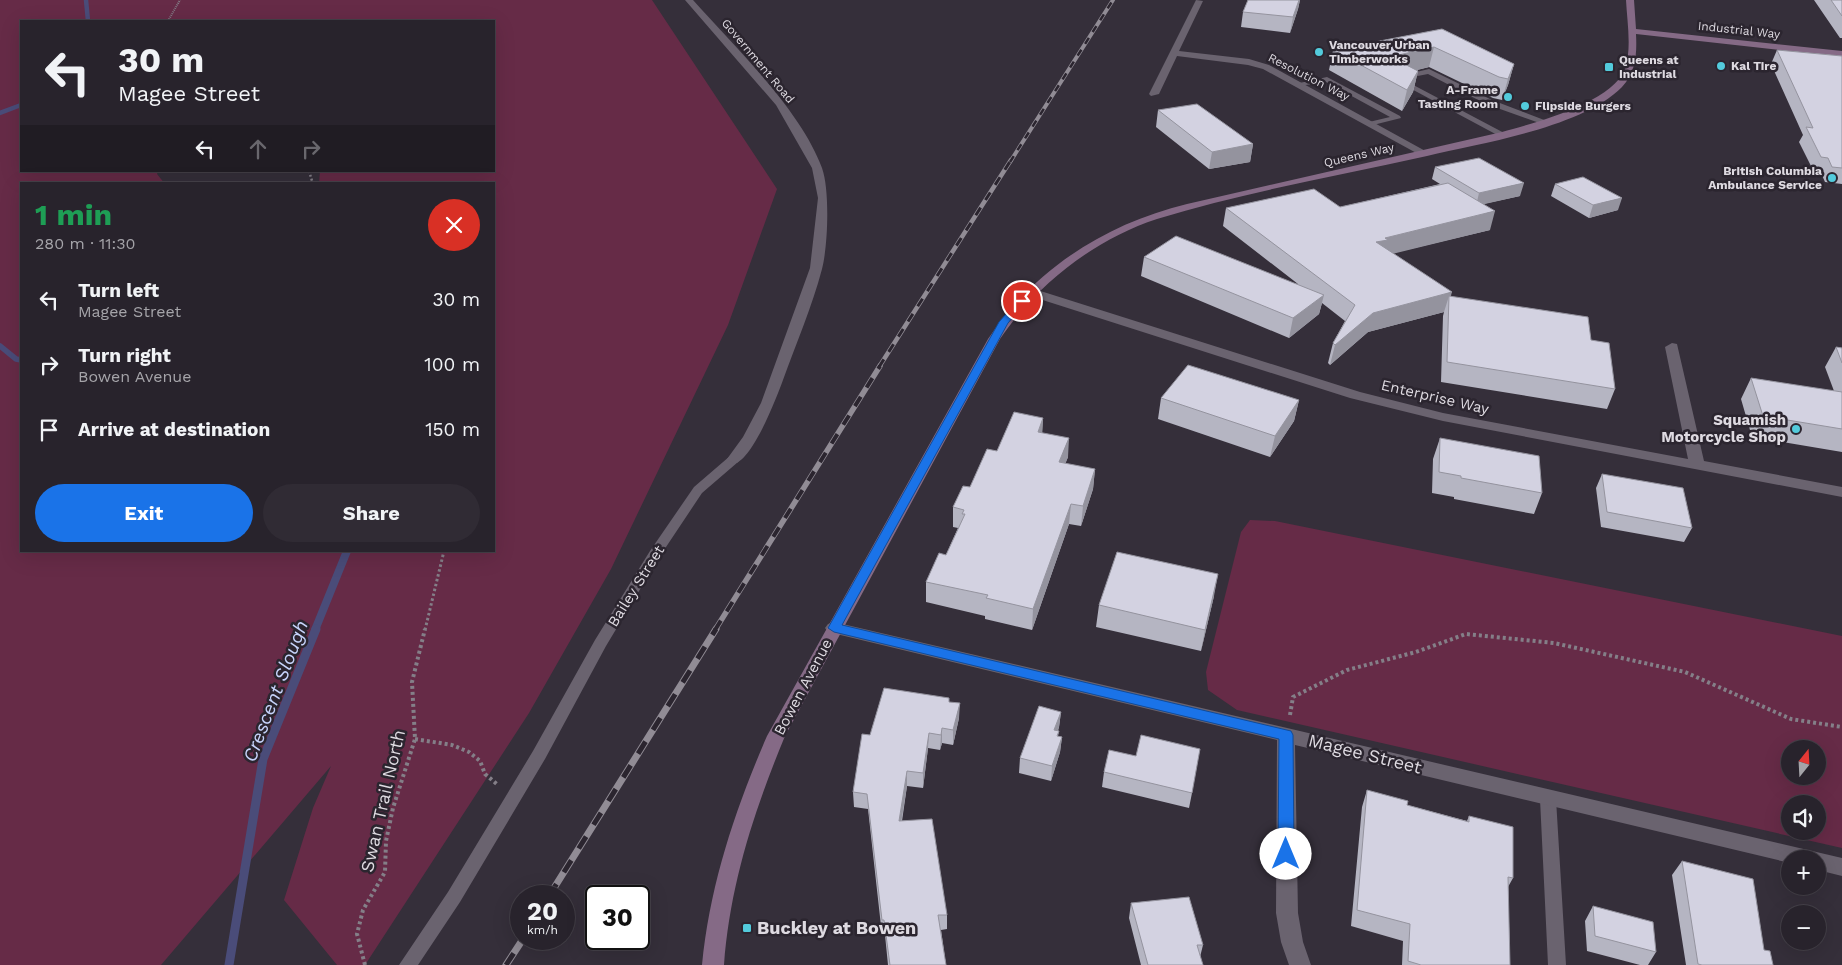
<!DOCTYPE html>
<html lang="en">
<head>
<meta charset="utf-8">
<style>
	body { margin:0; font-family:"Work Sans",sans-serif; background:#302b34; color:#f1f3f6; height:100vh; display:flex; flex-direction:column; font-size:19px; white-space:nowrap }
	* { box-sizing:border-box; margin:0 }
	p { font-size:16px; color:#a5a4a9 }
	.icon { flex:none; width:28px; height:28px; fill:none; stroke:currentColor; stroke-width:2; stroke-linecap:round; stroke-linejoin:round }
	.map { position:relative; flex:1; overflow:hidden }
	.drawer { position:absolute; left:20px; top:182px; width:475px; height:370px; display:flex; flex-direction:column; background:#28232c; border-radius:0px; box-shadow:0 5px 20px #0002,0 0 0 1px #444048 }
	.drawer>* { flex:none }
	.banner { position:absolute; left:20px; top:20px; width:475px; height:152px; border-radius:0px; box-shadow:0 5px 20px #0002,0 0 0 1px #444048; background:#28232c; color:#f1f3f6; overflow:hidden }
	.needle { width:32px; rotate:18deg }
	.tools { position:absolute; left:1781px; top:740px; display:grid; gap:10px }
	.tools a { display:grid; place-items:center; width:45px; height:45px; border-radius:50%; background:#28232c; box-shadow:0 5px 20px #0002,0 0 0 1px #444048; font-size:25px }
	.speed { position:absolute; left:510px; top:885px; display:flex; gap:10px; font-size:25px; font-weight:700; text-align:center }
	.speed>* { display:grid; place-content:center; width:65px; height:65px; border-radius:50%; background:#28232c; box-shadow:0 5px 20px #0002,0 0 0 1px #444048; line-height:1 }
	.speed small { font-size:12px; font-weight:400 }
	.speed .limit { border:2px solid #111; border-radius:8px; background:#fff; color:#111 }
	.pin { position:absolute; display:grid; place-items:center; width:42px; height:42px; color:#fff; margin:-21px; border:2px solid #fff; border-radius:50%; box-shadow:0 1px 5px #0007 }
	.me { position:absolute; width:55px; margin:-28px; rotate:0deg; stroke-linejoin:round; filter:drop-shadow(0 0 4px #0008) }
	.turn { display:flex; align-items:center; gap:18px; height:105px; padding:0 15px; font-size:22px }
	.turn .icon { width:65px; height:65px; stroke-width:2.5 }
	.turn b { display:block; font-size:35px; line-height:42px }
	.lanes { display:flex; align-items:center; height:48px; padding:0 15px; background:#0003; justify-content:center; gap:25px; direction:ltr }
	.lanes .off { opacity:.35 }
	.round { display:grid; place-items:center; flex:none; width:52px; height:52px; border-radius:26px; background:#302b34 }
	.headline { display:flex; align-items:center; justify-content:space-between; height:85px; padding:0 15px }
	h1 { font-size:30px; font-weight:700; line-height:38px; color:#1e9e55 }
	.primary-button { display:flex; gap:10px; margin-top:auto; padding:10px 15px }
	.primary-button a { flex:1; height:58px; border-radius:30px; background:#1a73e8; color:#fff; font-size:20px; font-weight:700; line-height:58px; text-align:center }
	.primary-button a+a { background:#302b34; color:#f1f3f6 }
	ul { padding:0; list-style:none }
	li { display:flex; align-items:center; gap:15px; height:65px; padding:0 15px }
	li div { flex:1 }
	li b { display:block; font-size:19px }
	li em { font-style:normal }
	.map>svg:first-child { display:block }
</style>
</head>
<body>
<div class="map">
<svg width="1842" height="965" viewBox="0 0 1842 965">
	<rect width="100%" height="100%" fill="#352f3a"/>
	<path fill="#662b47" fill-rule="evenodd" d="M0,0H652L777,189L728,325L611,569L529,713L365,965H337L284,900L313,808L331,766L161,965H0ZM21,21H494V171H320L319,184H494V551H21V184H114L115,181L118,184H165L157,174L158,171H21Z
		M1250,520L1275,521L1842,636V848L1237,710L1208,690L1206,672L1241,532ZM1790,749H1818V776H1790ZM1790,804H1818V831H1790Z"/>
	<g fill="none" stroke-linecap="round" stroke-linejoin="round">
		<path stroke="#4a4c79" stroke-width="4.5" d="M86,0L88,21
			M0,113L21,105"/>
		<path stroke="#4a4c79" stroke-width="5.5" d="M0,346L16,359L21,360"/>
		<path stroke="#4a4c79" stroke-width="8" d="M315,630L347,551"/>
		<path stroke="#4a4c79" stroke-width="9" d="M229,965L263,759L316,629"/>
		<path stroke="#847f88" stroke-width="2" stroke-dasharray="1 1" stroke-linecap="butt" d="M168,21L180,0"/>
		<path stroke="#847f88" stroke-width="2.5" stroke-dasharray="2 2" stroke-linecap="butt" d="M309,171L313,184"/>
		<path stroke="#847f88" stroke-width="3" stroke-dasharray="2.5 2.5" stroke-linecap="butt" d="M425,630L444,551"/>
		<path stroke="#847f88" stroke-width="4" stroke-dasharray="3 3" stroke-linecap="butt" d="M1290,715L1293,697L1347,670L1416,652L1466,634L1554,643L1685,672L1791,719L1842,727
			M415,739L452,745L469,752L480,761L485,774L498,785
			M365,965L357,934L363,910L385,872L386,841L393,808L415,739L412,682L425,629"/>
		<path fill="#6a636f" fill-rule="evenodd" d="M1429,69L1492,100L1552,123L1545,125L1486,104L1428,74L1402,79L1508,135L1501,137L1391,78Z
			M1327,77L1400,116L1401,118L1369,126V122L1390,117L1326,82L1299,86L1295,84Z
			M734,455L738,456L740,459L738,462L702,493L660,556L606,646L545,759L460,902L418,965H399L448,892L533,751L595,640L650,551L694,487L730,456Z
			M1548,792L1554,794L1556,799L1566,965H1548L1540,799L1542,794Z"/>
		<path fill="#6a636f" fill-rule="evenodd" d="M685,0H693C734,46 801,110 822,168C830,190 828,246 822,269C812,307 796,344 783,380C776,399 753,459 734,464L727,459L743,437L761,403L810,268L818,198L812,168L776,105Z
			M1196,0L1203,1L1179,51L1249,59L1269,65L1429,153L1424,156L1420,155L1263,69L1248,65L1177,56L1159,94L1151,96L1149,94Z
			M1031,288L1360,392L1443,413L1688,459L1665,347L1672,343L1677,344L1704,461L1842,487V497L1443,421L1350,398L1027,295L1025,292Z
			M834,622L1842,858V876L1818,870V859H1790V863L1295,745L1298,913L1303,942L1311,965H1289L1281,942L1276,913L1277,740L828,632L825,628L828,624Z"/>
		<path fill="#856a86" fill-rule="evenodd" d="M1626,0H1634L1636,29L1842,51V57L1636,34C1637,54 1636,72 1622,87C1581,128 1482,143 1427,156C1337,176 1245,192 1157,219C1095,239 1036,285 1000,339L785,736C754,811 730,884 724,965H702C710,884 735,810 767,736L988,339C1035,269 1105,224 1187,204L1502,132C1534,123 1612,103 1625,69C1632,48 1627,21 1626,0Z"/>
		<defs>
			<path id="rail-far3" d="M1010,162L1113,0"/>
			<path id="rail-far2" d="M879,367L1011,160"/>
			<path id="rail-far1" d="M715,630L880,366"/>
			<path id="rail" d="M549,896L716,629
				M506,965L523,939"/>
		</defs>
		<use href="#rail-far3" stroke="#918c95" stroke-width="4"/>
		<use href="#rail-far2" stroke="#918c95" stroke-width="4.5"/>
		<use href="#rail-far1" stroke="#918c95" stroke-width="5.5"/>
		<use href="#rail" stroke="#918c95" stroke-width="7"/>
		<use href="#rail-far3" stroke="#2b252f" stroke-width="2.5" stroke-dasharray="7" stroke-linecap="butt"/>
		<use href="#rail-far2" stroke="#2b252f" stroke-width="3" stroke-dasharray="9" stroke-linecap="butt"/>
		<use href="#rail-far1" stroke="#2b252f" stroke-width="4" stroke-dasharray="11" stroke-linecap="butt"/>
		<use href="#rail" stroke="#2b252f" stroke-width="5" stroke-dasharray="14" stroke-linecap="butt"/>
	</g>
	<path fill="#b5b5c2" d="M1248,0H1300L1298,9L1290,33L1241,27L1243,12Z
		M1814,0H1842V38H1840Z
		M1442,29L1514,64L1508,85L1502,100L1493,98L1429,67L1417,70L1418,71L1413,92L1402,111L1329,70L1333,50Z
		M1777,50L1842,56V184L1825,182L1821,173L1814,172L1799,142L1803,135L1771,64Z
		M1158,110L1253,144L1250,162L1209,169L1156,127Z
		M1435,167L1520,196L1483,204L1490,230L1393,253L1450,296L1591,340L1615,389L1607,409L1441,382L1443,316L1444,312L1368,332L1330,365L1328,363L1333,343L1345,321L1322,303L1319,314L1289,338L1141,276L1144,257L1298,284L1223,226L1226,208L1340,207L1440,184L1432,179Z
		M1555,184L1618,210L1589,218L1551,196Z
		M1836,347L1842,348V452L1752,437L1741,399L1751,378L1834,391L1825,367Z
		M1161,398L1299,400L1294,421L1270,457L1158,419Z
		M1043,418L1042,433L1068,457L1065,464L1095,469L1093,489L1081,526L1069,524L1032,630L985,619V616L926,602V582L946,555L958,528L953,527V507L970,487L997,451Z
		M1440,438L1542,493L1534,514L1454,499V497L1432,493L1433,459Z
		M1602,474L1692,528L1684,542L1601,527L1596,488Z
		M1214,596L1201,651L1096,627L1099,605Z
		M949,698V702L959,718L953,745L942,743L940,750L928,748L923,788L907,786L902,821L947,915V929L941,930L946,965H888L885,935H882L868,809L854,807L853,792Z
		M1061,712L1059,727L1058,731H1059L1058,736L1062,737L1060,752L1051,781L1019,773L1020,758Z
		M1136,756L1192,793L1189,808L1102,787L1104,772Z
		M1367,790L1407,805L1467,821L1469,816L1513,878L1508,887L1510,965H1402L1403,941L1351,926L1362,807Z
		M1682,861L1764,950L1773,965H1686L1672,875Z
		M1131,903L1203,945L1200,957L1203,965H1141L1129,918Z
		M1593,906L1656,952L1648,965H1640L1587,951L1585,921Z"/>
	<path fill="#94939e" d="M1299,0H1300L1298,9L1290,33L1293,17Z
		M1434,47L1429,67L1389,77L1394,56Z
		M1514,64L1508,85L1502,100L1508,79Z
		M1418,71L1413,92L1402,111L1407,90Z
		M1253,144L1250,162L1209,169L1212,152Z
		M1524,183L1520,196L1476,206L1479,193Z
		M1622,198L1618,210L1589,218L1593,205Z
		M1495,211L1490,230L1384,256L1376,242L1385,238Z
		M1452,292L1449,302V296L1444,312L1368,332L1330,365L1335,345L1373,313Z
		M1324,295L1319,314L1289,338L1293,318Z
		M1299,400L1294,421L1270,457L1275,436Z
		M1043,418L1042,437L1038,432Z
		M1069,438L1068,457L1058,482L1059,462Z
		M1095,469L1093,489L1081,526L1083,506Z
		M1071,504L1069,524L1032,630L1033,609Z
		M1218,574L1214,596L1201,651L1205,630Z
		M960,703L959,718L953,745V730Z
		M1061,712L1059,727L1052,745L1054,730Z
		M942,728V743L940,750L941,735Z
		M929,733L928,748L923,788V773Z
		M1062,737L1060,752L1051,781L1052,766Z
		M907,771V786L899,836V821Z"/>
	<path fill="#d3d2e1" stroke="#94939e" d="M1248,0H1299L1293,17L1243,12Z
		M1831,0H1842V16Z
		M1442,29L1514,64L1508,79L1499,77L1434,47L1394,56L1395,59L1418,71L1407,90L1333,50Z
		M1777,50L1842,56V168L1832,167L1828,158L1821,157L1806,127L1813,128Z
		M1197,104L1253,144L1212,152L1158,110Z
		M1479,158L1524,183L1479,193L1435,167Z
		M1583,177L1622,198L1593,205L1555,184Z
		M1448,183L1495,211L1385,238L1388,240L1376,242L1452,292L1373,313L1335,345L1333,343L1355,305L1226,208L1314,189L1340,207Z
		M1176,236L1324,295L1293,318L1144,257Z
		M1449,296L1588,317L1591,340L1609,343L1615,389L1447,362Z
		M1836,347L1842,348V363Z
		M1188,365L1299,400L1275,436L1161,398Z
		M1751,378L1842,392V429L1763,416Z
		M1014,412L1043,418L1038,432L1069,438L1059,462L1095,469L1083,506L1071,504L1033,609L986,598L988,595L926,582L939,553L946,555L965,514H962L964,510L953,507L963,486L970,487L987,449L997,451Z
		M1440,438L1539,456L1542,493L1461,478V476L1439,472Z
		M1602,474L1683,488L1692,528L1607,512Z
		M1117,552L1218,574L1205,630L1099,605Z
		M884,688L949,698V702L960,703L953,730L942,728L941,735L929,733L923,773L907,771L899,821L932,819L947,915H938L946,965H890L884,920H882L867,794L853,792L862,734L870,735Z
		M1039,706L1061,712L1054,730L1059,731L1057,736L1062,737L1052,766L1020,758Z
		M1141,735L1200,749L1192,793L1104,772L1109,750L1136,756Z
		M1367,790L1408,801L1407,805L1469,822V816L1513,827V878L1508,877L1510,965H1421L1408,961L1410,924L1357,910Z
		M1682,861L1753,879L1764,950L1770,951L1773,965H1702L1698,964Z
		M1189,897L1203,945H1197L1203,965H1148L1131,903Z
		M1593,906L1653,922L1656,952L1595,936Z"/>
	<path fill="#1a73e8" stroke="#114b97" d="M1019,299L1027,301L1008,323L842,625L1291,731L1293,735L1294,854L1291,858L1286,860L1280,858L1278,854L1279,739L834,632L828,628L999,322Z"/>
	<g fill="#53cbdc" stroke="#2b252f" stroke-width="2">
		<circle cx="1319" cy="52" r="5"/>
		<circle cx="1721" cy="66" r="5"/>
		<rect x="1604" y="62" width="10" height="10" rx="2.5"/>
		<circle cx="1508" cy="97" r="5"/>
		<circle cx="1525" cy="106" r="5"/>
		<circle cx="1832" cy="178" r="5"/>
		<circle cx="1796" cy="429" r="5"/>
		<rect x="742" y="923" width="10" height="10" rx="2.5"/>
	</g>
	<g text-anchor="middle" stroke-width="5" stroke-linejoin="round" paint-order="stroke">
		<g font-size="12" fill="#dedae1" stroke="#2b252f">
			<text transform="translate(1739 30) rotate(6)" y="4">Industrial Way</text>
			<text transform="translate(758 61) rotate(50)" y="4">Government Road</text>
			<text transform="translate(1309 77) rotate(27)" y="4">Resolution Way</text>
			<text transform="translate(1359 155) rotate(-13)" y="4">Queens Way</text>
		</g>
		<g font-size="12" font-weight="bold" fill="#dedae1" stroke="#2b252f" text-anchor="start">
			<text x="1329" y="49">Vancouver Urban<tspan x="1329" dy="14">Timberworks</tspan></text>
			<text x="1619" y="64">Queens at<tspan x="1619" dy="14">Industrial</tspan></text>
			<text x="1731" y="70">Kal Tire</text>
			<text x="1498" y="94" text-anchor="end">A-Frame<tspan x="1498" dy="14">Tasting Room</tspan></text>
			<text x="1535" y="110">Flipside Burgers</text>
			<text x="1822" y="175" text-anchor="end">British Columbia<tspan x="1822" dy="14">Ambulance Service</tspan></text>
		</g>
		<g font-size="15" fill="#dedae1" stroke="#2b252f">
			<text transform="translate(1435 397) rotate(13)" y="5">Enterprise Way</text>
			<text transform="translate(636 586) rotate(-58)" y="5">Bailey Street</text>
			<text transform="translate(803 687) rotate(-62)" y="5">Bowen Avenue</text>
		</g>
		<g font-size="15" font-weight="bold" fill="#dedae1" stroke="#2b252f" text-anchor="end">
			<text x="1786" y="425">Squamish<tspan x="1786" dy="17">Motorcycle Shop</tspan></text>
		</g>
		<g font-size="18" fill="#dedae1" stroke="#2b252f">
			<text transform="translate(1365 754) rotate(14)" y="6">Magee Street</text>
			<text transform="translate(383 801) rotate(-77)" y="6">Swan Trail North</text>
		</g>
		<g font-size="18" font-weight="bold" fill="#dedae1" stroke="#2b252f" text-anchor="start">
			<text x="757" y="934">Buckley at Bowen</text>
		</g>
		<g font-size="19" font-style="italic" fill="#c6d3fa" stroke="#2b252f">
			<text transform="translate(275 691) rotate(-69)" y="7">Crescent Slough</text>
		</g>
	</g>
</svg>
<div class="tools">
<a><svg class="needle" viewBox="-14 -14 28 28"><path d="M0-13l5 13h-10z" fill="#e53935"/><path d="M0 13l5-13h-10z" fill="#a5a4a9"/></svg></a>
<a><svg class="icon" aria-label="sound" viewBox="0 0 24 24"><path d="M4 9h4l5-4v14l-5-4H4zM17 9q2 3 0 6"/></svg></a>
<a>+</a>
<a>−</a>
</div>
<div class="speed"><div>20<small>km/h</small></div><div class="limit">30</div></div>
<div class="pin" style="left:1022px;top:301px;background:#d93025"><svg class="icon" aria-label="arrive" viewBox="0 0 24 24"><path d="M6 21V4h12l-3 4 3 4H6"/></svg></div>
<svg class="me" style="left:1286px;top:854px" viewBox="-20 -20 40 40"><circle r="19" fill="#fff"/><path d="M0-13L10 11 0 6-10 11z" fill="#1a73e8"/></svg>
<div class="banner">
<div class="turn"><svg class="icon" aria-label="left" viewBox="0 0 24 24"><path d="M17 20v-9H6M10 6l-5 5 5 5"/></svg><div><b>30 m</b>Magee Street</div></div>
<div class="lanes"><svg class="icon" aria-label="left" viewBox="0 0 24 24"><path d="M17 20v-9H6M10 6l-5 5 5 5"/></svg><svg class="icon off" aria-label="ahead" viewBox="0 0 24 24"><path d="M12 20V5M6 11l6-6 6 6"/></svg><svg class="icon off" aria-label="right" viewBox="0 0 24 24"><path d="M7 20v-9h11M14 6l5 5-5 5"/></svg></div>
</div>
<section class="drawer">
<div class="headline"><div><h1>1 min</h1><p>280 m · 11:30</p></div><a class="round" style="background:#d93025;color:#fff"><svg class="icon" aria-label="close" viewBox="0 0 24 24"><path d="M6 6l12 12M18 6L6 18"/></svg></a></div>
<ul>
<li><svg class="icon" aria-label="left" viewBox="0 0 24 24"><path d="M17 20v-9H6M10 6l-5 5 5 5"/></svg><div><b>Turn left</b><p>Magee Street</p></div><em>30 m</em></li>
<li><svg class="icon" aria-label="right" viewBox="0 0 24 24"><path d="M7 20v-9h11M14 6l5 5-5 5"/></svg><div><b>Turn right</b><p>Bowen Avenue</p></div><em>100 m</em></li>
<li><svg class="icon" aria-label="arrive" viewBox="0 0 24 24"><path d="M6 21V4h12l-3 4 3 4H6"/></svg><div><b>Arrive at destination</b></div><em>150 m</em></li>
</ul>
<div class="primary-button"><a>Exit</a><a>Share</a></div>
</section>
</div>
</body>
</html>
